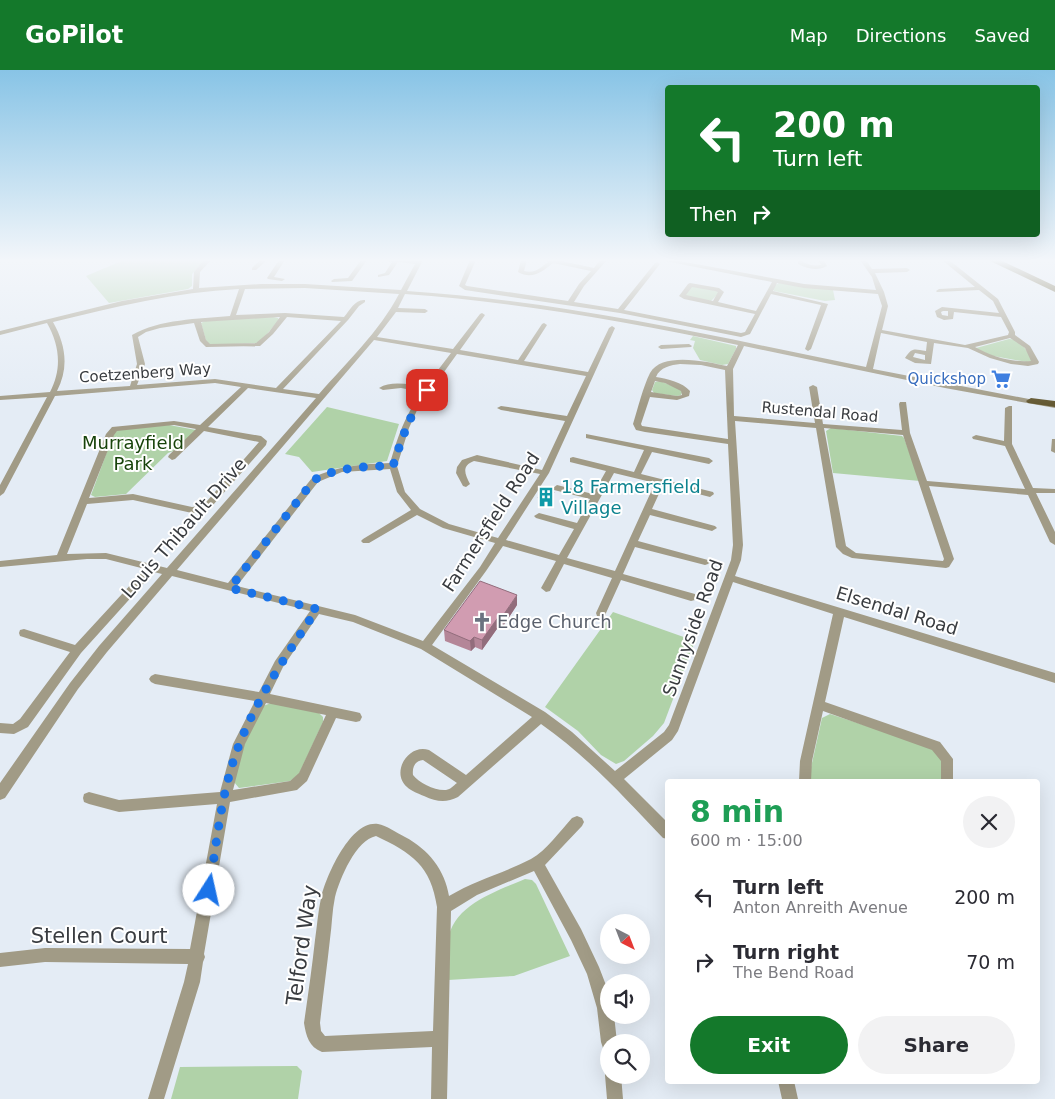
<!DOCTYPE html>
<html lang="en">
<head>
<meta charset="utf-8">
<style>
	body { margin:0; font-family:"DejaVu Sans",sans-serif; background:#f2f2f3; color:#2b2b33; height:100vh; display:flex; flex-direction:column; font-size:19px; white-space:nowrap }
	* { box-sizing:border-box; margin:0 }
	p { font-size:16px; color:#7c7c81 }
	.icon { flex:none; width:28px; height:28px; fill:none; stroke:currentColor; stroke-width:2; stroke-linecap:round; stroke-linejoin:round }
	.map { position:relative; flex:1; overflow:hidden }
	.sheet { position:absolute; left:665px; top:709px; width:375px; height:305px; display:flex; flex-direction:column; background:#fff; border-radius:5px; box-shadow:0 5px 20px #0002 }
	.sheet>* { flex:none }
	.guide { position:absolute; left:665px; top:15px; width:375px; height:152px; border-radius:5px; box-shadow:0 5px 20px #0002; background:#14792b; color:#fff; overflow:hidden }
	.needle { width:32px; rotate:138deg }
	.fabs { position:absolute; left:600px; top:844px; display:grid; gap:10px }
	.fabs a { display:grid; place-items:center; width:50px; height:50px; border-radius:50%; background:#fff; box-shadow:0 5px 20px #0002; font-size:25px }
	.pin { position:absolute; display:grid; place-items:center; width:42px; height:42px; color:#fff; margin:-21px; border-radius:10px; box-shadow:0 2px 8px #0006 }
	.me { position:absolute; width:55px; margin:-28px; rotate:10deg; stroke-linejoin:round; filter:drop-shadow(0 0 4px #0008) }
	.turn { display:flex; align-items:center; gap:18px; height:105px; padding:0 25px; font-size:22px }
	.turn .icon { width:65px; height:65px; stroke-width:2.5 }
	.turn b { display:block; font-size:35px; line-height:42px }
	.then { display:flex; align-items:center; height:48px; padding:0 25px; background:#0003; gap:10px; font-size:19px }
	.round { display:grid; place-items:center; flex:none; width:52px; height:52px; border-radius:26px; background:#f2f2f3 }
	.overview { display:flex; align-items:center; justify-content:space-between; height:85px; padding:0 25px }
	h1 { font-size:30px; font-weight:700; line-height:38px; color:#1e9e55 }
	.cta { display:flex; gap:10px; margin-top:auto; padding:10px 25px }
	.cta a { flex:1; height:58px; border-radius:30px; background:#14792b; color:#fff; font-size:20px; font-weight:700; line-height:58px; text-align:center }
	.cta a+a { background:#f2f2f3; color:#2b2b33 }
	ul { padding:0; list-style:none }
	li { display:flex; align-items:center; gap:15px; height:65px; padding:0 25px }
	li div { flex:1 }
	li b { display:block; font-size:19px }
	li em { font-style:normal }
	header { display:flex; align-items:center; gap:30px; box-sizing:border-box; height:70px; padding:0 25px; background:#14792b; color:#fff }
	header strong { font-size:24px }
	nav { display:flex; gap:28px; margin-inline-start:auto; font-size:18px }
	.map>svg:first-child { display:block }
</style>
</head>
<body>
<header>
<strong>GoPilot</strong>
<nav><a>Map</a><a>Directions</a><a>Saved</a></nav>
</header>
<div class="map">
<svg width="1055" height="1029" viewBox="0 0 1055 1029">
	<rect width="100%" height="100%" fill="#e4ecf5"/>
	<path fill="#b0d2a8" d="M124,190H205L192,204V216L188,219L109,233L86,206Z
		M779,213L833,220L835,230L825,231L774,221L773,219L775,215Z
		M691,216L718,221L719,223L711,231L686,227L685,224Z
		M273,247L278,248L279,250L261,271L256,273L212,275L207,274L201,253L205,251Z
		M693,266L736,276V279L728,294L722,295L700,290L693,278L695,271L690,270Z
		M1009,269C1022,270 1027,280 1032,291L1027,292L988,285L976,278Z
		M660,311L680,319L682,322L681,325L677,326L654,323L652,320L655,312Z
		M327,337L399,354L387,391L312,402L299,387L285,384Z
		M169,355L196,360L176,380L168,383L126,424L95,427L91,425L114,363L118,360Z
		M831,358L902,366L904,368L920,411L833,403L826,361Z
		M613,542L695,571L664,653L653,666L624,691L616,694L601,685L578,661L545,637Z
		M271,633L319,643L323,647V652L299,704L290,711L239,718L234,712L244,675L263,636Z
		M830,644L931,677L942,691L941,711H811L810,702L822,648Z
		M525,809L532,810L536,814L570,886L514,906L448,910C448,898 447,884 448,871C452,835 497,821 525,809Z
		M297,996L302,1001L298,1029H171L180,997Z"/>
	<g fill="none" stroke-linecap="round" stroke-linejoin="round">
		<path fill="#a19b86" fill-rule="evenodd" d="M204,190H211L200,202L199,218L261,214H305L401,220L415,194L398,192L389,205L378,207V205L385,203L392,192L382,190H423L407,221C562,231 714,266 866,297L882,236L878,224L804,218L777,213L773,221L828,234L811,279L808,281L805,279L821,235L771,224L750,264L741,267L620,243L465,220L459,216L470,190H476L465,215L467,216L568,231L579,214L591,201L553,193C542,202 532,210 518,202L521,190H527L524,201C535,204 540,198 548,192L544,190H557L594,198L600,190H607L584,216L574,232L618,239L655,193L657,192L660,194L624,240L741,263L745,262L755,244L684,229L679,226L688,214L690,213L719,218L724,222L718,232L756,241L772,212L660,190H674L804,214L876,220L872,207L860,190H866L872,199L907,198L910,200L907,202L875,203L884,222L888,236L882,260L965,275L1008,265L1009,262L1001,247L954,242L953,249L944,250L937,247L935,241L942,237L999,243L993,231L979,220L937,222L936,221L939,219L975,217L942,190H949L998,229L1015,262V265L1030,276L1039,292L1038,294L1028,296L1011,294L990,288L968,278L934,273L931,294L915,293L905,288C912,277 914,279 926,281L927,272L881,263L873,299L1055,334V338L945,318L744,276L733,299L734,346L815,353L809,317L813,315L817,317L823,354L902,360L899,334L900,332H906L910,363L927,411L1025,419L1005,376L973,369L972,367L976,365L1004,371L1005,338L1009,336H1012V374L1033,418L1055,419V423H1036L1055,462V475L1050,472L1028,425L929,416L954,489L949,497L946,498L852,488L843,484L836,477L816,358L735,351L743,475L741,490L735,506L1055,603V613L844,547L825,632L940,672L953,689V711H941V691L932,680L823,641L812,691L811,711H799L800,691L833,544L733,512L678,661L672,670L624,709L668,753V769L663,768C624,727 587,686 541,654L458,727C446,733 437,732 424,726C419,724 411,721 407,717C390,702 409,673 429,680L466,705L532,647L421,579L353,552L319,544L283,597L270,624L356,642L360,643L362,647L360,651L356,652L336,648L307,711L297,720L230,732L204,884L205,887L203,892L200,912L164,1029H148L184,912L188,894L45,892L0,897V883L45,878L190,879L217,734L119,742L89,734L84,732L83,728L84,724L89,722L119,730L220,722L233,674L255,631L155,614L151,612L149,609L151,606L155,604L259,622L275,591L310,541L172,506L107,582L78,619L5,728L0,730V713L70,613L99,576L162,504L154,502L81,583L28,657L14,664L0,663V653L13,654L20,649L70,582L20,566L19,563L20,560L24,559L75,575L145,499L106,489H87L0,497V491L57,485L106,364L112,357L174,351L200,355L241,317L215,313L55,326L4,423L0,426V415L47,327L0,330V326L50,322C62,299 60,276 47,253L0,265V261L122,231L193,219L194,202ZM692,217L715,221L718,222L713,231L686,225ZM305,218L399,224C379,262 347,292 319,324L283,319L348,250L359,236L365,232V230C355,229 350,240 344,247L285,243L236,245L245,219ZM239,219L230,246C198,249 160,249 132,265L137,294L130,316L57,321C69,298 66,275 53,252C114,237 176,222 239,219ZM405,224C517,232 628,252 738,275L727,296C708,292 662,281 650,303C643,317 638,338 633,354L636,360L645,362L728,374L733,475L731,490L669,655L664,662L615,701L572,662L545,642L432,575L486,501L503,476L556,491L541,518L546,522L550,521L564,494L612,508L596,543L597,546H605L606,543L621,510L691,531L695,530L696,527L695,524L623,504L635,477L705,495L708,494L710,492L708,490L638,471L650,445L712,461L717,458L715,456L652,439L663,415L710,427L714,424L713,422L641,404L652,382L709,394L713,391L709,388L586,364V368L644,380L634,402L573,387L570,388V392L606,401L593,424L557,415L553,418L554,420L590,429L577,453L539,443L534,446L536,448L574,459L559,485L506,470L549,403L615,258L612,256L609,258L588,302L524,291L547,255L544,253L542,254L518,290L460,280L485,245L482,243L480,244L453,279L377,267L396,242L425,243L428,241L425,239L398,238ZM943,241H948V246L942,245L941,242ZM280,247L269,262L256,273L210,274L206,270L201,252ZM287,247L341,251L276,318L215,309L137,315L145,294L138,267L146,262L160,258L194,253L200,271L206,277L260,276L273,264ZM1010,268L1025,278L1031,291C1012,293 991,286 975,277ZM374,270L451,283L425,317C411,315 392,310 379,318L383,320L401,318L422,322C405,345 398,366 390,393C363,394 336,396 312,408L228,513L177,500ZM915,283L925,285V290L913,287ZM457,284L586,306L567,346L501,336L497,338L501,340L565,351L542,400L477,385L462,390L457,397L456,403L463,416L466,417L470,414C465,404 461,396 474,391L540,404L498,468L449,454L420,439L405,422L397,396L409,358L418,338ZM680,294L701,295L725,300L728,369L642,356L641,354L650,327L677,330L689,326L690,321C682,312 668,309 656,307C660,297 671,295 680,294ZM655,311L665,313L681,321L682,325L677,326L651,322ZM248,318L316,328L167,498L106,483L67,484L87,434L133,430L192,443L205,441L213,435L266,375L267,371L261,366L208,357ZM174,355L196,359L169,385L168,387L172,390L175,389L204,361L259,372L207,431L200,436L192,437L133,424L89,428L114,365L117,361ZM824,358L903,365L944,489L943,491L856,483L846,476ZM390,399L397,422L411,440L363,469L361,471L363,473H369L417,445L443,458L495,473L480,497L423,571L355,545L237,516L318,412L342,402ZM614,403L655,413L615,501L567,488ZM266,633L326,645L299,703L290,711L233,720L245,674ZM423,690L457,713C453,716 451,719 446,720C435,721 419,713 413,705C412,697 415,691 423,690Z
			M260,190H267L256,200H252V198Z
			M279,190H285L274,207L285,209L282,211L268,209L267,208Z
			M361,190H367L352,211L332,212L331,211L334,209L348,208Z
			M798,190H804L803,192C809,195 814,196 821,195L818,190H824L827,196C818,201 807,199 798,194Z
			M689,274L692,276L691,277L661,279L658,277L661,275Z
			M1052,369H1055V383L1051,381Z
			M577,746L582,748L584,752L582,756L545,795L581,859L599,897L609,923V945H614L617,972H609V980L603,978L601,972L597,938L587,904L571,870L534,801L477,825L451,841L447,1029H431L432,977L322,982C309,977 306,966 304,953C308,925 312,898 315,870C317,856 318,842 321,828C326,807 350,750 378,754C386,755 397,763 405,767C428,779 445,800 449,826C475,810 504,803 531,789C547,780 560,761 572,748ZM376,766C412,783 431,796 437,837L433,961L325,966L321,961L320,953C323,925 327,897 330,869C332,855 332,841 335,827C340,808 356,770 376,766Z
			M607,999H609V1005H621L623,1029H607L605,1005Z
			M778,1011H794L798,1029H782Z"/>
		<path fill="#645933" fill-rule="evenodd" d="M1031,328L1055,331V337L1028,333L1026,331Z"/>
		<path fill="#4f4211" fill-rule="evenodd" d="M988,190H1000L1055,216V222Z"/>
	</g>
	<path fill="#b48698" d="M554,422V424L549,433L538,430V428Z
		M517,535L502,558L499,556L482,580L475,577L471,581L445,571L444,560Z"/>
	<path fill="#926d7c" d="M554,422V424L549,433V431Z
		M517,525V535L502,558V547Z
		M499,546V556L482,580V570Z
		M474,567L475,577L471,581L470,571Z"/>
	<path fill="#d19cb1" stroke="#926d7c" d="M544,419L554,422L549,431L538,428Z
		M480,511L517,525L502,547L499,546L482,570L474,567L470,571L444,560Z"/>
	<linearGradient id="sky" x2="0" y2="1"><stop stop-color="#88c4e6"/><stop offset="0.57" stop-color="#f3f6fa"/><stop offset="1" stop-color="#f3f6fa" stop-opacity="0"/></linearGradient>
	<rect width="1055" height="334" fill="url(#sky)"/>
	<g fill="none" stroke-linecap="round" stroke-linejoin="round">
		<path stroke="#1a73e8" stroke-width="9" stroke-dasharray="0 16.2" d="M209,820C217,772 221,721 239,675C258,626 288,583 317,539L230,518L314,410C336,397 368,396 393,396C402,368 410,344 427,320"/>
	</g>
	<defs>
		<symbol id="supermarket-bare" viewBox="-9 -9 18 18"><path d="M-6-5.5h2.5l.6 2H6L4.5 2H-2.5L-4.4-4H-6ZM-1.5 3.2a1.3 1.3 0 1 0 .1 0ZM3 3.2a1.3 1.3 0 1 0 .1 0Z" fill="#3f7fe0" stroke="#fff" stroke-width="2.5" paint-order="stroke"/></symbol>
		<symbol id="building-bare" viewBox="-9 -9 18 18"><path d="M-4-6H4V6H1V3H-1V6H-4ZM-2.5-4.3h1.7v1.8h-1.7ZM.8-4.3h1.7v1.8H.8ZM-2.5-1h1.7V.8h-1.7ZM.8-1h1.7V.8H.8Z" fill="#0f9aa8" stroke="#fff" stroke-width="2.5" paint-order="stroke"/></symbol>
		<symbol id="church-bare" viewBox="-9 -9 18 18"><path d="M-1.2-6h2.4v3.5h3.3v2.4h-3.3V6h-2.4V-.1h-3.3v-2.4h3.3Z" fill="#6b7280" stroke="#fff" stroke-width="2.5" paint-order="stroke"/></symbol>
	</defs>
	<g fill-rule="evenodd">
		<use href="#supermarket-bare" x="987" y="295" width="28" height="28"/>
		<use href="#building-bare" x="532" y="413" width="28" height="28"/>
		<use href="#church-bare" x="468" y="538" width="28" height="28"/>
	</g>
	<g text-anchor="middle" stroke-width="4" stroke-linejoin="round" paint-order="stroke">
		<g font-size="15" fill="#393c40" stroke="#fff">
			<text transform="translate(145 303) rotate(-4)" y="5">Coetzenberg Way</text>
			<text transform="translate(820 342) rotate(5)" y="5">Rustendal Road</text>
		</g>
		<g font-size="15" fill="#366cbe" stroke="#fff" text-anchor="end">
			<text x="986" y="314">Quickshop</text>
		</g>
		<g font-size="18" fill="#17430a" stroke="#fff">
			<text x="133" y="379">Murrayfield<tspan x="133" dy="21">Park</tspan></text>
		</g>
		<g font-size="18" fill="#0d838f" stroke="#fff" text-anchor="start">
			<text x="561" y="423">18 Farmersfield<tspan x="561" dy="21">Village</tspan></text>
		</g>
		<g font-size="18" fill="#393c40" stroke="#fff">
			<text transform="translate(491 452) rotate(-57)" y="6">Farmersfield Road</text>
			<text transform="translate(184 458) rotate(-49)" y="6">Louis Thibault Drive</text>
			<text transform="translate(897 541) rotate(17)" y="6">Elsendal Road</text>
			<text transform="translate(693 558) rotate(-70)" y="6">Sunnyside Road</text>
		</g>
		<g font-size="18" fill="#5b616d" stroke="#fff" text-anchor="start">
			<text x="497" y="558">Edge Church</text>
		</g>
		<g font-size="21" fill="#393c40" stroke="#fff">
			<text x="99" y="873">Stellen Court</text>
			<text transform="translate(302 875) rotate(-82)" y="7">Telford Way</text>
		</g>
	</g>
</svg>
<div class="fabs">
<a><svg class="needle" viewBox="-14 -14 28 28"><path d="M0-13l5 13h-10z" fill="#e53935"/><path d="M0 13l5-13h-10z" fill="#7c7c81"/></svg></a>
<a><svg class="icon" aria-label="sound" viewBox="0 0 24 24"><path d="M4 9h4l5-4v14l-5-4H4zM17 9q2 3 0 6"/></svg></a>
<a><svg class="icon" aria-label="search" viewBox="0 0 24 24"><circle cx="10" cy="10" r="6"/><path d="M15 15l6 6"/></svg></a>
</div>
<div class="pin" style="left:427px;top:320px;background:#d93025"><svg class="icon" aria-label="arrive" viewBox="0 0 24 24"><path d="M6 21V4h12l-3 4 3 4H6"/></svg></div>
<svg class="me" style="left:209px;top:820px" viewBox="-20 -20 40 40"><circle r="19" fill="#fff"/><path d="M0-13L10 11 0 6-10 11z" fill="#1a73e8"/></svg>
<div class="guide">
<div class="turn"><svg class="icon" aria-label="left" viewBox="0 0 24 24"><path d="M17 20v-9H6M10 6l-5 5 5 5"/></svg><div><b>200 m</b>Turn left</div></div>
<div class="then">Then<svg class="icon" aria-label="right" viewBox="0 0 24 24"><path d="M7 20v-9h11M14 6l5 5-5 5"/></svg></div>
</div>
<section class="sheet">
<div class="overview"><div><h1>8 min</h1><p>600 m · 15:00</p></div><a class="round"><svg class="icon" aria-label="close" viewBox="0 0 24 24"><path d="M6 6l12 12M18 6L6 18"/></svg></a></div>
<ul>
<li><svg class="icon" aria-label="left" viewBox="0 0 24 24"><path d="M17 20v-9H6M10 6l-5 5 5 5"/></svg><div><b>Turn left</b><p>Anton Anreith Avenue</p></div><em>200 m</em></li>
<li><svg class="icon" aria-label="right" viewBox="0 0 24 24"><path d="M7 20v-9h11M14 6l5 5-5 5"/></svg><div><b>Turn right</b><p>The Bend Road</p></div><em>70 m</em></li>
</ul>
<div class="cta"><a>Exit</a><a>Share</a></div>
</section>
</div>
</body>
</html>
